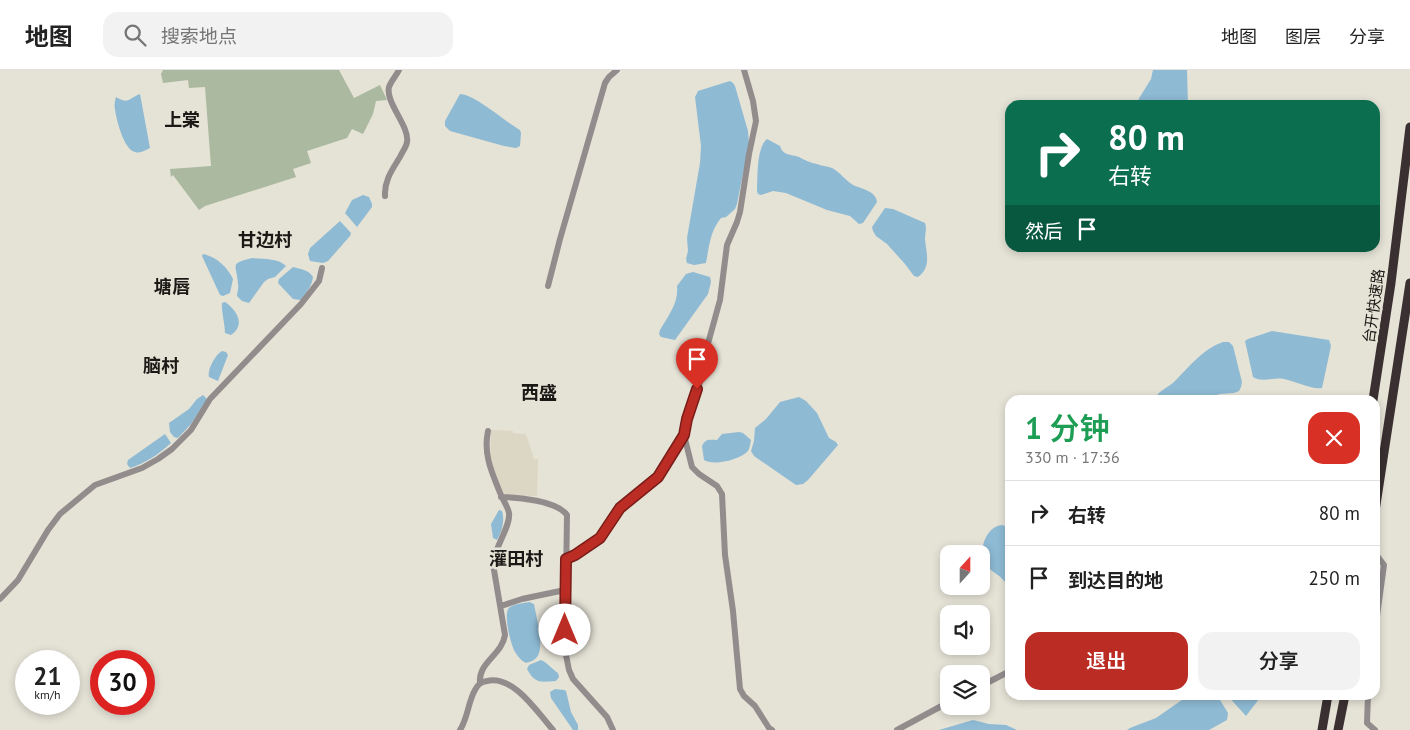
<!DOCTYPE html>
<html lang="zh">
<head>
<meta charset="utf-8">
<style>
	body { margin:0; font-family:"PT Sans","Noto Sans SC",sans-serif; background:#f2f2f2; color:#222; height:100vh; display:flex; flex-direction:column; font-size:19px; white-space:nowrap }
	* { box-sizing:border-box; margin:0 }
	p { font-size:16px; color:#767676 }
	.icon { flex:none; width:28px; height:28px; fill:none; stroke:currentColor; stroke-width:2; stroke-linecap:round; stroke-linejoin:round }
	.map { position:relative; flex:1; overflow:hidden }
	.panel { position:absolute; left:1005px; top:325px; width:375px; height:305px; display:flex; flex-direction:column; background:#fff; border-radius:15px; box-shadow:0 2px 8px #0003 }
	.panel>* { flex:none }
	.top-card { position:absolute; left:1005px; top:30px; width:375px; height:152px; border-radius:15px; box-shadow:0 2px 8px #0003; background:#0b6e4f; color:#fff; overflow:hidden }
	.needle { width:32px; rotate:21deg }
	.fabs { position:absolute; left:940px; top:475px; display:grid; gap:10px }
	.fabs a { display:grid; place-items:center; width:50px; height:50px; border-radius:10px; background:#fff; box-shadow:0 2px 8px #0003; font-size:25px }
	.speed { position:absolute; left:15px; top:580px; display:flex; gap:10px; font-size:25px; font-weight:700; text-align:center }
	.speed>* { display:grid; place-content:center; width:65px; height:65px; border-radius:50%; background:#fff; box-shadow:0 2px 8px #0003; line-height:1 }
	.speed small { font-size:12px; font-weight:400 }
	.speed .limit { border:8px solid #d22; background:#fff; color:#111 }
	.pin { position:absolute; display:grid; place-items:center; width:42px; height:42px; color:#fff; margin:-51px -21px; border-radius:50% 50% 50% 0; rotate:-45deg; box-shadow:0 0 5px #0007 }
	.pin .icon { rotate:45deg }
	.me { position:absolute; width:55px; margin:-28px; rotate:0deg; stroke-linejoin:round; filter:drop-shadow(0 0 4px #0008) }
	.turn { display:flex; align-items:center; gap:18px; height:105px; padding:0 20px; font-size:22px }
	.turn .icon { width:65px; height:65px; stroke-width:2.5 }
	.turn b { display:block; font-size:35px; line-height:42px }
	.then { display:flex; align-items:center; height:48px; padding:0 20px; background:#0003; gap:10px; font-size:19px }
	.round { display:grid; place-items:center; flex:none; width:52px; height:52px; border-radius:15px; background:#f2f2f2 }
	.overview { display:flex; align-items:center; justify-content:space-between; height:85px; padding:0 20px }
	h1 { font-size:30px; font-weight:600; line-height:38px; color:#1e9e55 }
	.cta { display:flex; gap:10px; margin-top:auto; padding:10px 20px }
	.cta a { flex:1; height:58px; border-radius:15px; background:#bb2c25; color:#fff; font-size:20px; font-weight:600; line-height:58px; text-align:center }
	.cta a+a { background:#f2f2f2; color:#222 }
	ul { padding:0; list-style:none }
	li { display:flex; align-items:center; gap:15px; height:65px; padding:0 20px; border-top:1px solid #e0e0e0 }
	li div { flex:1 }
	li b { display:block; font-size:19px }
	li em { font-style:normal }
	header { display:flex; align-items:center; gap:30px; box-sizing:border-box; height:70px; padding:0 25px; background:#fff; border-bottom:1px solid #e0e0e0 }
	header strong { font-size:24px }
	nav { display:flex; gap:28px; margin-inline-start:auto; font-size:18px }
	.search { width:350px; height:45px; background:#f2f2f2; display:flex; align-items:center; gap:12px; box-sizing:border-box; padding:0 18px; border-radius:15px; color:#767676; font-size:19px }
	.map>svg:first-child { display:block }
</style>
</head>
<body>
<header>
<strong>地图</strong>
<div class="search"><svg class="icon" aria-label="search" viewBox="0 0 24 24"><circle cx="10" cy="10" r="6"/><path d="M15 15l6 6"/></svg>搜索地点</div>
<nav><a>地图</a><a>图层</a><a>分享</a></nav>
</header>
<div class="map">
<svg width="1410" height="660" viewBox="0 0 1410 660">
	<rect width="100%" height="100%" fill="#e5e2d6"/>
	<path fill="#dcd6c4" d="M491,360L513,361V363L526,364L534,389H538L537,426L502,425L490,392Z"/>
	<path fill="#aab99f" d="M163,0H339L354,28L380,15L387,30L376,31L373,44L363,64L352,59L347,68L307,81L311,93L293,99L296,107L205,136L199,140L173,105L171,107L170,99L211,96L205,17L189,18L188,10L163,13L161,4Z"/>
	<path fill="#8ebad4" d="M1153,0H1187L1188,35H1135L1151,9Z
		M730,11L733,13L735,16L748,61L749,73L737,134L735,139L726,147L721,148C710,161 709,177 706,193L694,195L687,193L686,189L688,181L687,168L700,93L701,76L695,27L698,21Z
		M140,24L150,78C145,80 140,84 135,82C124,80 116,49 115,39C114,35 115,31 116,27C129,35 129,28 140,24Z
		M460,24C474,24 506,52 520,60L521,63L520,76L516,78L504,76L450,61L445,56V51Z
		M767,69L780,76C783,86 791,84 799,87C804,90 811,93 817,94C822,96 826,96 832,98C840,102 845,110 853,115C862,119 876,121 877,132L863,153L859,154L850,146L827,140L786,123L773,121L761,125L758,124L757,121C758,107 756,78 767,69Z
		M363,125L369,127L372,134V137L357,157L345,143L352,130Z
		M885,138L893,139L925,153C927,159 925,163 925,169C926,183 932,197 918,207L914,206L905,194L887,174L876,166L873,161L872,157Z
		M340,151L351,163L350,166L328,191L323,193L310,191L308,184L310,178Z
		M203,184C217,187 227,197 233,209L230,223L223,226L220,225L202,186Z
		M252,188C263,189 279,188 286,196L275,207L268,209L264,212L249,233L242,231L237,226C237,222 239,218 238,214C237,194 228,194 252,188Z
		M293,197C301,199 309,200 313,207C312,216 306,223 301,230L293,229L278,213L279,209Z
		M693,202L710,207L711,212L708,224L675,270L661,267L659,264L660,260C668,246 679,233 677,216L686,204Z
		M225,232C237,240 246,255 231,265L225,263C225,254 221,240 222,233Z
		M1272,261L1329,270L1331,276L1322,318C1312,320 1295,311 1284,309C1274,307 1262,313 1253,307L1245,271L1248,269Z
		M1223,272H1229L1233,276L1242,312L1241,317L1239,321L1234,323L1220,324L1201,330H1154C1157,322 1167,318 1174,312C1189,297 1203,279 1223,272Z
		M222,281L226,282L228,285L218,311L209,307C207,300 215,285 222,281Z
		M203,325L207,329L191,354L178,368L174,367L170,362L169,353L189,339L197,329Z
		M799,327L806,331L817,343L829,368L836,372L838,375L808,410L803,414L796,415L754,386L751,381L754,371L755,358L766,349L780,332Z
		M739,362L743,363L751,370C750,374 750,379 747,382C739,390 713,396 704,390L702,376C706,368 710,370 717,370L722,364Z
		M165,364L171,373C159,384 146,393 130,398L127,394L128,390Z
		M499,440L502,441C505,451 502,461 497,470L493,468L491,454Z
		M1002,455L1010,458V521C1003,504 993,504 981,492C981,478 985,457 1002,455Z
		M529,532L534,534C536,546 545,577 537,587C534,591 529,592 526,593C521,591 518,586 515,582C511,575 502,542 510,537C515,534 524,533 529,532Z
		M541,590C548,593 552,599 558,603L559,607L556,611C541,612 535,614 527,599L529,595Z
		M555,619L564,620L566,621L571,642L578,655V660H573L551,628L550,622Z
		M1189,625H1217L1228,643L1227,650L1209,660H1127L1130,658L1156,648Z
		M1227,625H1262L1246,646Z
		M973,650L989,654L1006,655L1017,660H939Z"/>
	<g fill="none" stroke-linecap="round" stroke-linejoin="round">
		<path stroke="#928c8d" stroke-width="6" d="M385,126C384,111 392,100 400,87C402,82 406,78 407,72C410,57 385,32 389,17C391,11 396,6 399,0
			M548,216L560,169L605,13L609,7L617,0
			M704,288L720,230L727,175L737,152L740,142L749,84L756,51L753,31L744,0
			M708,289L687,349L684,365L692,397L699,404L717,416L722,424L725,485L733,541L740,619L744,626L755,636L769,658L772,660
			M501,427C518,427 557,431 567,445L565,580L569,600L573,609L607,647L613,660
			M1375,486L1378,487L1384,495L1375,560
			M566,489L575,485L600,468L620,438L658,407L684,365
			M0,529L18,510L48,460L60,444L95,415L142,398L158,389L172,379L191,360L210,329L301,234L319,211L322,198
			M501,536L522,529L565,520
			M480,613C478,592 502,585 505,565L493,494C494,478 511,456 509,443C508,437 503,430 501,425C492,403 483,385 488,361
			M981,616L1010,601
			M1368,625L1367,653L1375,660
			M460,660C468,648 468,632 475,620C478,614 481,612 487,611C514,605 537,642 553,660
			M897,660L949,632"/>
		<path stroke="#3a2f31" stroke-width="9" d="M1373,330L1391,213L1410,57
			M1375,441L1410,213
			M1322,660L1328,625
			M1338,660L1345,625"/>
	</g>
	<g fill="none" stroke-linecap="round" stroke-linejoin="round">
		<defs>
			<path id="route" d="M565,560L566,489L575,485L600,468L620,438L658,407L684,365L687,349L697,319"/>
		</defs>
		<use href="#route" stroke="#7a1d18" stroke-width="12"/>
		<use href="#route" stroke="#bb2c25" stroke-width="9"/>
	</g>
	<g text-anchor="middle" stroke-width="5" stroke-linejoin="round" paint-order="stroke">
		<g font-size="15" fill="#1a1915" stroke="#e5e2d6">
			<text transform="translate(1374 236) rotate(-82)" y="5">台开快速路</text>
		</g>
		<g font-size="18" font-weight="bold" fill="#1a1915" stroke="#e5e2d6">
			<text x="182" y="56">上棠</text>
			<text x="265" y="176">甘边村</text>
			<text x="172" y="223">塘唇</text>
			<text x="161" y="302">脑村</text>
			<text x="539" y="329">西盛</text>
			<text x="516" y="495">灌田村</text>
		</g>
	</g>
</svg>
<div class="fabs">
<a><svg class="needle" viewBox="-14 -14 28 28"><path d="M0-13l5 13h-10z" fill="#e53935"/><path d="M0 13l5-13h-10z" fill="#767676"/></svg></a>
<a><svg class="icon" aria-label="sound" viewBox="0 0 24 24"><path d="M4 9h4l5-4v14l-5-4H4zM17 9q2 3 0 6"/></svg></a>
<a><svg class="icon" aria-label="layers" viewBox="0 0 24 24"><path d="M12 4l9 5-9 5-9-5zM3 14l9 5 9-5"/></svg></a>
</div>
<div class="speed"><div>21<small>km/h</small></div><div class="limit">30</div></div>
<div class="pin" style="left:697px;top:319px;background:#d93025"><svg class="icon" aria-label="arrive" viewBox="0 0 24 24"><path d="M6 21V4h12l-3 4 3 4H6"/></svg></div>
<svg class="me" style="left:565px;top:560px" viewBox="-20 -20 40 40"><circle r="19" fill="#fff"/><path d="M0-13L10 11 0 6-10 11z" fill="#bb2c25"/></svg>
<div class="top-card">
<div class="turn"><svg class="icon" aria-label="right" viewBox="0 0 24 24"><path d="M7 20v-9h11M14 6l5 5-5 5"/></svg><div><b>80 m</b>右转</div></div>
<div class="then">然后<svg class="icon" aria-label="arrive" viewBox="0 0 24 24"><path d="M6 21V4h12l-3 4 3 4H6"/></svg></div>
</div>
<section class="panel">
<div class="overview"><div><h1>1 分钟</h1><p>330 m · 17:36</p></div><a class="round" style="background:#d93025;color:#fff"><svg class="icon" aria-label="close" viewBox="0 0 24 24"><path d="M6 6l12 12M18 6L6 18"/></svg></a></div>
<ul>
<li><svg class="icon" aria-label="right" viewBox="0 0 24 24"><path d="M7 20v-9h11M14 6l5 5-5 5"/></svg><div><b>右转</b></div><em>80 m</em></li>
<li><svg class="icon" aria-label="arrive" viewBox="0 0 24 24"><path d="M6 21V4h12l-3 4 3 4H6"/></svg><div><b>到达目的地</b></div><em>250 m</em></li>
</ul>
<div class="cta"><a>退出</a><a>分享</a></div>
</section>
</div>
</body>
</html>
